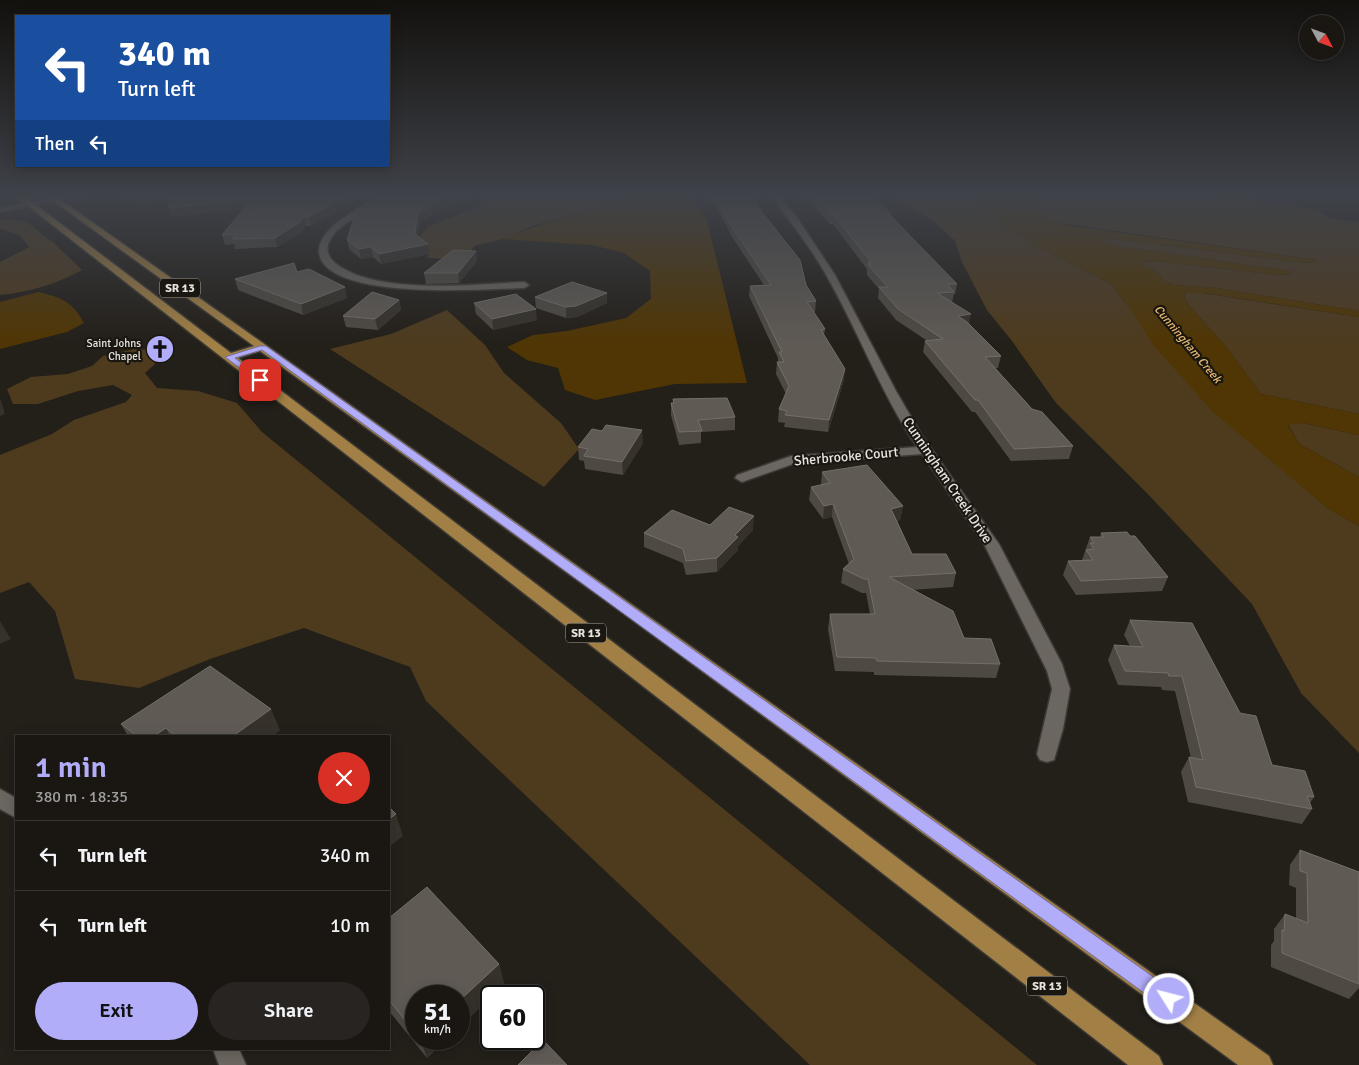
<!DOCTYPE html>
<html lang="en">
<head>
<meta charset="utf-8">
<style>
	body { margin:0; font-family:Signika,sans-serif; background:#272421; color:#f1f3f6; height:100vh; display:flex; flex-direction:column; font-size:19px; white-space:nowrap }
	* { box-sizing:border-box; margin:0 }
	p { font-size:16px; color:#9f9fa0 }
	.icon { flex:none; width:28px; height:28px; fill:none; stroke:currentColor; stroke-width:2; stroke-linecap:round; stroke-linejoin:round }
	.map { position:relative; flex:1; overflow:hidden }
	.drawer { position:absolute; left:15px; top:735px; width:375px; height:315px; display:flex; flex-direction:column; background:#1a1713; border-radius:0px; box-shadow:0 2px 12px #0003,0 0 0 1px #383633 }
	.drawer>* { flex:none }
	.guide { position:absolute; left:15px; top:15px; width:375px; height:152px; border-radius:0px; box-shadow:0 2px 12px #0003,0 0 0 1px #383633; background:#1a4fa0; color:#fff; overflow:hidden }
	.needle { width:32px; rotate:131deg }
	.tools { position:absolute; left:1299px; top:15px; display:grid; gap:10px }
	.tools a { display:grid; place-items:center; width:45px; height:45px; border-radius:50%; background:#1a1713; box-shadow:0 2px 12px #0003,0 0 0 1px #383633; font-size:25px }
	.speed { position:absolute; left:405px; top:985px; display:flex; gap:10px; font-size:25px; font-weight:700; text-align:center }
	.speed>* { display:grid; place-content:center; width:65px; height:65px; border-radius:50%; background:#1a1713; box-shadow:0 2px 12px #0003,0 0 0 1px #383633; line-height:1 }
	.speed small { font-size:12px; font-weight:400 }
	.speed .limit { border:2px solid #111; border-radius:8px; background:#fff; color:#111 }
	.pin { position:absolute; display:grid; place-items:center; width:42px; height:42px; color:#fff; margin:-21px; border-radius:10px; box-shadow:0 2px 8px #0006 }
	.me { position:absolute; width:55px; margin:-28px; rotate:306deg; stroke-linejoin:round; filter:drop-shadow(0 0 4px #0008) }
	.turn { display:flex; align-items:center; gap:18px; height:105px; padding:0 20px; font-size:22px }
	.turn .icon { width:65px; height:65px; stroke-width:2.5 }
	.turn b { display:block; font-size:35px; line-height:42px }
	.then { display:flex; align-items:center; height:48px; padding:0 20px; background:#0003; gap:10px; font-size:19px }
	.round { display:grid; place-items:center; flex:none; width:52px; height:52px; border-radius:26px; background:#272421 }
	.overview { display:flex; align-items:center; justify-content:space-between; height:85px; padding:0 20px }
	h1 { font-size:30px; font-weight:600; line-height:38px; color:#b2adf9 }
	.action { display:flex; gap:10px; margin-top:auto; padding:10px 20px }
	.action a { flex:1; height:58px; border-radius:30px; background:#b2adf9; color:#111; font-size:20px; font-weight:600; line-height:58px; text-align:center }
	.action a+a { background:#272421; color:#f1f3f6 }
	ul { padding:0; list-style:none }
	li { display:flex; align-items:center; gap:15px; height:70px; padding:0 20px; border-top:1px solid #383633 }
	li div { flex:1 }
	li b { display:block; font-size:19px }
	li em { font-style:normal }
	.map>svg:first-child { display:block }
</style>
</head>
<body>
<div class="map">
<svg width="1359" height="1065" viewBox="0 0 1359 1065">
	<rect width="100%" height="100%" fill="#231f19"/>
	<path fill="#4e3b1e" d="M493,195H631L616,203L563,217L532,226L507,238L474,246L470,253L450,259L427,258L429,254L415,241L428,227L479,206Z
		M895,195H986L977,198L1005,226L1045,250L1110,283L1129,307L1326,507L1359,526V753L1301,693L1252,604L1144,490L1056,403L1012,341L987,310L962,262L955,241L931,219L904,204Z
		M1034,195H1183L1317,211L1329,218L1359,222V311L1217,288L1174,285L1163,281C1160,271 1147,268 1138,263L1155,261L1277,275L1292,274L1290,271L1111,245L1105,243L1103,240L1112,239L1296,262L1314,263L1317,260L1052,222L1043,218Z
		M0,219L25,221L54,243L82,270C56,284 30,292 0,295V262L29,247L20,235L0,229Z
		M1184,293H1202L1359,317V414L1261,394L1225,346L1187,303Z
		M447,310L485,345L504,373L561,423L579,449L544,487L330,349L391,334Z
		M134,349L152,350L155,364L145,373L157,388L198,391L237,403L262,432L1037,1065H810L426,701L410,667L304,628L210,659L139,688L75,679L55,611L29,582L0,593V455L52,434L74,420L126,402L132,395L113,385L78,391L38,404H13L7,389L31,377L68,374L92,366L103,356Z
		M1303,423L1359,435V477L1299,444L1288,424Z"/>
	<path fill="#503604" d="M631,195H690L706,217L747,383L675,384L595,400L565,390L558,368L527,360L507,347L533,335L567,331L626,318L651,299L650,271L624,253L592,245L501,239L563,217L616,203Z
		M986,195H1034L1035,201L1047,214L1043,218L1065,225L1317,260L1315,263L1296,262L1112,239L1104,240L1105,243L1111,245L1290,271L1293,274L1277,275L1155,261L1139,263C1147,268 1160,271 1163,281L1174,285L1217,288L1359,311V317L1203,293H1184L1187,303L1225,346L1261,394L1359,414V435L1303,423L1288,425L1299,444L1359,477V526L1326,507L1213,412L1153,345L1129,307L1110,283L1045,250L1005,226L992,213L978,209L976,198Z
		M1183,195C1229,195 1272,202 1317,209L1318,211Z
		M38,292C61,297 73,302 84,323L67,332L0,349V302Z"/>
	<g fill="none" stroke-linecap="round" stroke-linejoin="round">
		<defs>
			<path id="street" d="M68,195H84L0,212V208Z
				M386,195H396C376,211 344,216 330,240C324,251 330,260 339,266C383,295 473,284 524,282L529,285L524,288C489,289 324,302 319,252C317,227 367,203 386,195Z
				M770,195H778L798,219L835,275L896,391L921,434L999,544L1062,664L1070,689L1063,729L1054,760L1047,762L1040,760L1037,754L1052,689L1047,671L984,544L922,454L793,464L742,482L735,478L737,475L791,456L917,447C880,392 858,330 825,273C809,245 790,221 770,195Z
				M0,789L16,798V818L0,809Z
				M213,1049H239L246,1065H219Z"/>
			<path id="primary" d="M14,195H23L231,353L254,346L45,195H54L1269,1056L1273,1065H1238L631,619L260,351L238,358L1159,1056L1163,1065H1128Z"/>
		</defs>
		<use href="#street" stroke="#3c3934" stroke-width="3"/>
		<use href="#primary" stroke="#3c3934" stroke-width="3"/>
		<use href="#street" fill="#6b665f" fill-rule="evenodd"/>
		<use href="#primary" fill="#a28045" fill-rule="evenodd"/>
	</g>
	<path fill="#4e4a43" d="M119,195H382L363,204L361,196L311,226H306L302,232L277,247L235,249L234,244L225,245L222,235L245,208L172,217L169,200L143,206Z
		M384,195H474L460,203L450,205L420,222L418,236L428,244L430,254L381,264L373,257L361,259L349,249L347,240Z
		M703,195H751L816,301L815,312H814L825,329L824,335L844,380L828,432L784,427L785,423L778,422L779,409L786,394L776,374L777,362H778V358L749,296L750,286L764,285L732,237L715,203L709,204Z
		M804,195H871L891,214V217L957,284L955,294H954L952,302L969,324L1001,356L998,368H995L1032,409L1073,446L1069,459L1011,461L975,412H972L923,352L925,341L926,340L896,320L878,298L879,289L867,275V269L833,224H830Z
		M476,251L477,261L459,283L426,284L424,273Z
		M297,272L347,298L303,315L238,290L235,279Z
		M607,293V303L577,317L566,318L536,308L535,297Z
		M399,300L401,310L378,330L346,327L343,316Z
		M474,303L537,320L493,330L476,314Z
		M673,399L735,417V430L701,432V443L679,445L671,415V403H673Z
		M643,443L623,475L585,469L584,461L579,460L578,447Z
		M822,472L903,506L900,520L897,521L912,554L956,573L953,587L912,590L964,638L1000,664L996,678L874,675V672L835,671L828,629L830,614H870L866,593H862L841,583L843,569L849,564L832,517L823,519L809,500L811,487L821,485Z
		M710,525L753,530L738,546V550L717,572L686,575L683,563L644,547V533Z
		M1101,533L1130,536L1168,577L1162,591L1076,595L1063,575L1068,561L1082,560L1090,537H1100Z
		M1130,620L1240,713L1272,765L1314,797L1310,803L1312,809L1302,824L1188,802L1181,772L1189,757L1191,758L1175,691L1162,690L1161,687L1118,685L1108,660L1114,645L1130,646L1124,635Z
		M121,724L280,730L272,736H128Z
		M1300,850L1359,872V988L1349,999L1271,967V945L1274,941V929L1285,914L1296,919V888L1289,885L1290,865Z
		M389,918L499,964L504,984L459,1028V996H416V1039H447L427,1058L389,1011Z"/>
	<path fill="#36322b" d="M149,195H171L172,199L143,206L140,197Z
		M347,195H382L363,204L361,196L311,226L309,217Z
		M457,195H474L460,203L450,205L420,222L417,244L415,234L418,213L449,196Z
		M253,198L255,207L172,217L169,208Z
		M304,216L306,226L302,232L277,247L275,238Z
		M428,244L430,254L381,264L379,254Z
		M371,247L373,257L361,259L359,249Z
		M476,251L477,261L459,283L458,273Z
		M345,287L347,298L303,315L301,304Z
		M607,293V303L577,317L566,318V307Z
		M399,300L401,310L378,330L375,319Z
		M536,309L537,320L493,330L492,319Z
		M971,314L969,325L958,316Z
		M845,369L844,380L828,432L829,420Z
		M0,398L5,414L0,416Z
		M642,430L643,443L623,475L622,462Z
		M833,504L832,517L823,519L824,506Z
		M903,506L900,520L889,522L891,509Z
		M754,516L753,530L738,546V550L717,572V558L735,535Z
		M0,621L11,639L0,644Z
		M271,709L280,730L272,736H233Z
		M166,728L170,736H154Z
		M396,814L403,836L389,847V819Z
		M499,964L504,984L459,1028V1001Z
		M420,1039H447L427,1058Z"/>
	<path fill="#5f5a54" stroke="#747069" d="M135,195H149L140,197Z
		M169,195H347L309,217L304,216L300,222L275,238L232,239L236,234L222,235L253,198L169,208Z
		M384,195H457L449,196L418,213L415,234L428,244L379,254L371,247L359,249L347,240L357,209Z
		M715,195H751L762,212L800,260L806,285L816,301L807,302L825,329L821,330L845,369L829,420L785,415L787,411L779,409L789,386L777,362H784L779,352H782L750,286L771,285L732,227Z
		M812,195H871L891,214H889L957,284H947L954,292L937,293L971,314L958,316L967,322L1001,356L985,357L1032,409L1042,412L1073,446L1014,449L978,400H975L925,341L943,339L898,309L879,287H888L868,265H870L868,262H871L834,215H831Z
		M453,250L476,251L458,273H424Z
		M294,263L297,272L309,269L345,287L301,304L235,279Z
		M572,282L607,293L576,306L566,307L535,297Z
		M372,292L399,300L375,319L343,316Z
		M516,294L536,309L492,319L474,303Z
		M727,398L735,417L698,420L702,431L679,432L671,403H674L673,399Z
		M606,425L642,430L622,462L584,456L588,449L578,447L592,429L602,431Z
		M867,465L903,506L891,509L912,554H946L956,573L889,577L953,611L964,638L991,639L1000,664L877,661L876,658L837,657L830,614H875L868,579H864L843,569L854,559L833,504L824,506L811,487L830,483L822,472Z
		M729,507L754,516L735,535L738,537L717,558L686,561L683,549L644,533L672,510L710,525Z
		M1127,532L1130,536H1135L1168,577L1081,581L1068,561L1093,560L1086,550L1094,549L1090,543H1094L1090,537H1104L1101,533Z
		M1130,620L1192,623L1240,713L1256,716L1272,765L1305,771L1314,797L1307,796L1312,809L1196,787L1189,757L1203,760L1182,676H1169L1168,673L1125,671L1114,645L1143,647Z
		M210,666L271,709L233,736H176L166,728L154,736H137L121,724Z
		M389,807L396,814L389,819Z
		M1300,850L1359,872V984L1282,953V930L1284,931L1285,914L1308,923L1307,873L1300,871Z
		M427,887L499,964L459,1001V996H416V1034L389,1000V918Z
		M543,1040L567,1065H518Z"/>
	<linearGradient id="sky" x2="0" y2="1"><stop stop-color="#13110e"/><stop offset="0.57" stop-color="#3f4249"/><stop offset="1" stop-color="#3f4249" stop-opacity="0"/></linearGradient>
	<rect width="1359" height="344" fill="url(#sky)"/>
	<path fill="#b2adf9" stroke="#7470a2" d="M260,346H266L1176,993L1178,999L1176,1006L1169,1009L1162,1006L262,350L235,358L263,379L264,380L260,383L225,357Z"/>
	<defs>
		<symbol id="church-disc" viewBox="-11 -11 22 22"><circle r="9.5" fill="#b2adf9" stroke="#1a1610"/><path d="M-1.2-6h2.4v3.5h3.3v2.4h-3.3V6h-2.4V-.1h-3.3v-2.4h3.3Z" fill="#111"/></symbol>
	</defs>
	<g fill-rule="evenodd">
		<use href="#church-disc" x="144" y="333" width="32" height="32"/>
	</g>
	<g text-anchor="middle" stroke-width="4.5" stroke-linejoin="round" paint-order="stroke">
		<g font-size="11" fill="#e7e4df" stroke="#1a1610" text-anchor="end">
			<text x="141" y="347">Saint Johns<tspan x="141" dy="13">Chapel</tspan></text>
		</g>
		<g fill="#1a1610" stroke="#aaa6a1" stroke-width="1">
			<rect x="160" y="278.5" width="40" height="19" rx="4"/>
			<rect x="566" y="623.5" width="40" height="19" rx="4"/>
			<rect x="1027" y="976.5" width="40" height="19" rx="4"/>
		</g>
		<g font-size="12" font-weight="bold" fill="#e7e4df">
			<text x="180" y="292">SR 13</text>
			<text x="586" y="637">SR 13</text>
			<text x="1047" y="990">SR 13</text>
		</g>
		<g font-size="12" font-style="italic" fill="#e4b772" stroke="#1a1610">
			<text transform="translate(1188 344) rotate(50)" y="4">Cunningham Creek</text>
		</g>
		<g font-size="14" fill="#e7e4df" stroke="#1a1610">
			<text transform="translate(846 456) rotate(-5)" y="5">Sherbrooke Court</text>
			<text transform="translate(948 480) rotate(56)" y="5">Cunningham Creek Drive</text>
		</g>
	</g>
</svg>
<div class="tools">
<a><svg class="needle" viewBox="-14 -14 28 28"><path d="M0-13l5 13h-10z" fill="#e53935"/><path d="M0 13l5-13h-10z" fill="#9f9fa0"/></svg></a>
</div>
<div class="speed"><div>51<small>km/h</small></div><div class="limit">60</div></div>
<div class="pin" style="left:260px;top:380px;background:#d93025"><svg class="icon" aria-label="arrive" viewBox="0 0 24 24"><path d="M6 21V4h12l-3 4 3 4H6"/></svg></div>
<svg class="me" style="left:1169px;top:999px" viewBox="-20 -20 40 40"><circle r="17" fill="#b2adf9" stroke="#fff" stroke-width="3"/><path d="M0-11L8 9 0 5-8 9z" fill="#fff"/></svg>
<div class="guide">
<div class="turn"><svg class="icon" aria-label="left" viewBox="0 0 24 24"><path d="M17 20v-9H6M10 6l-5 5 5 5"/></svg><div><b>340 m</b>Turn left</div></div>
<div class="then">Then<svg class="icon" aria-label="left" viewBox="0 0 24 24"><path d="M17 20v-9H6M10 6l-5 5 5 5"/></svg></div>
</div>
<section class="drawer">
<div class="overview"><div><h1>1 min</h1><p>380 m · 18:35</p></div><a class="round" style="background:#d93025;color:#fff"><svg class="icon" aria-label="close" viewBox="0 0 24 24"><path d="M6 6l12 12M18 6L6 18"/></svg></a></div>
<ul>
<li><svg class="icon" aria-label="left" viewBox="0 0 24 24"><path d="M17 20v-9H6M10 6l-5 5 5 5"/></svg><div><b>Turn left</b></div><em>340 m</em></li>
<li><svg class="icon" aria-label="left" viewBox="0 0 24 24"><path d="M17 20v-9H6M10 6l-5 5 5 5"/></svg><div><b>Turn left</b></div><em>10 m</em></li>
</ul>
<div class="action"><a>Exit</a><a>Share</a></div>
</section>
</div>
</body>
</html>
